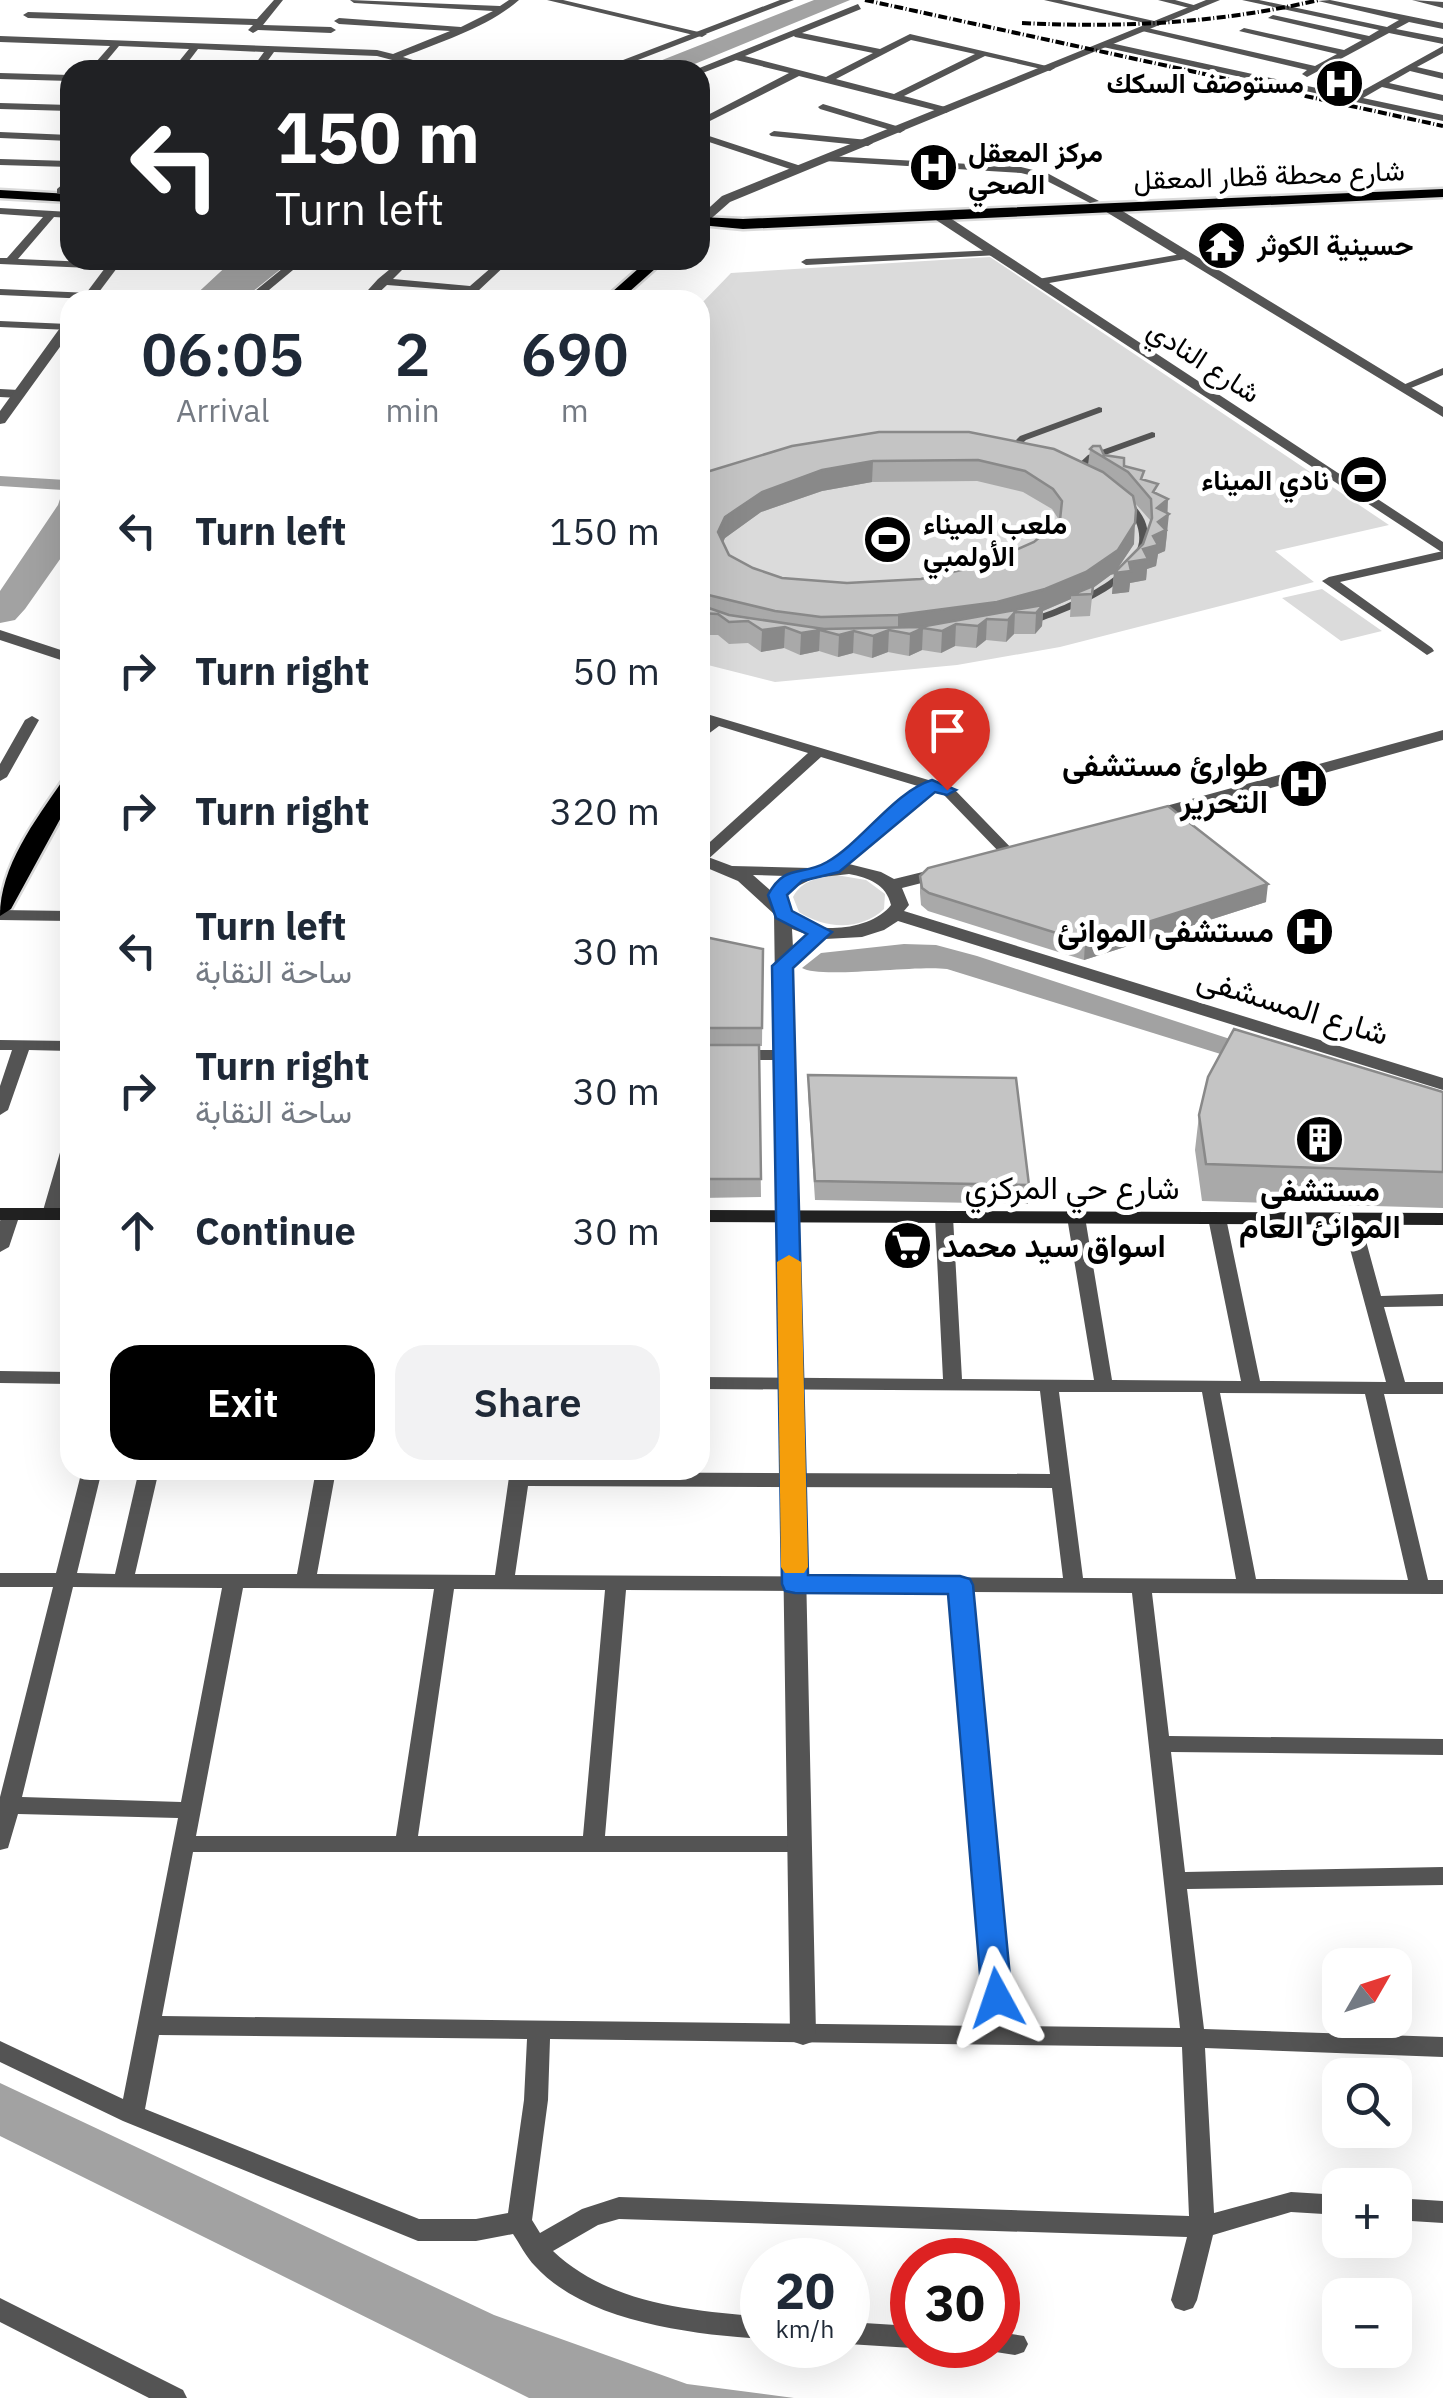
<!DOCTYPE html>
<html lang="en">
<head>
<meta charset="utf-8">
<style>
	body { margin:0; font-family:"IBM Plex Sans",Vazirmatn,sans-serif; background:#f2f2f3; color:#1f2937; height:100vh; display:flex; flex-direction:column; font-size:38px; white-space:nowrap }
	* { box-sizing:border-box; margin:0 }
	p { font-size:32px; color:#747a83 }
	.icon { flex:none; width:55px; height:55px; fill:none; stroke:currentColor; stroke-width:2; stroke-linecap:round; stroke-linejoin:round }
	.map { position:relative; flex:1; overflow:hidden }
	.details { position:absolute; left:60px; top:290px; width:650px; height:1190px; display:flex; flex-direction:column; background:#fff; border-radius:30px; box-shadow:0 10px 40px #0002 }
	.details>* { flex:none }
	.top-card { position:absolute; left:60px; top:60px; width:650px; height:210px; border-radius:30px; box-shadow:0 10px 40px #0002; background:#202124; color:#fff; overflow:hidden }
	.needle { width:65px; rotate:51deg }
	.buttons { position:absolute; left:1322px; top:1948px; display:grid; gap:20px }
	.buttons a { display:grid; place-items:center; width:90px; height:90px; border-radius:20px; background:#fff; box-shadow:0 10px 40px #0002; font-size:50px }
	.speed { position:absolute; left:740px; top:2238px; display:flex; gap:20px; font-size:50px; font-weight:700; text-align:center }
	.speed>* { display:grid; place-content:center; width:130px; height:130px; border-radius:50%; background:#fff; box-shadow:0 10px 40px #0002; line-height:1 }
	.speed small { font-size:25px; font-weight:400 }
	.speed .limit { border:15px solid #d22; background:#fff; color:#111 }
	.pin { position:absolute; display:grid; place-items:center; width:85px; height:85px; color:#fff; margin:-102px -42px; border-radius:50% 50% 50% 0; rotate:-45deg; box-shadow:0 0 10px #0007 }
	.pin .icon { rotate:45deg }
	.me { position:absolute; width:110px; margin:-55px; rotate:355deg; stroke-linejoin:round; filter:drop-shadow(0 0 8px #0008) }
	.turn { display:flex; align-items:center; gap:35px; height:210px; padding:0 50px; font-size:45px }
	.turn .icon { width:130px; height:130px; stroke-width:2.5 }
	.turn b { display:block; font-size:70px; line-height:85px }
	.eta { display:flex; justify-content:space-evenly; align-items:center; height:170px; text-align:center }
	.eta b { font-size:60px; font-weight:600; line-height:70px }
	.primary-button { display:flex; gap:20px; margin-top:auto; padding:20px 50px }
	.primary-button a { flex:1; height:115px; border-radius:30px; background:#000; color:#fff; font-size:40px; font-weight:600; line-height:115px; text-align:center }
	.primary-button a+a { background:#f2f2f3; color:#1f2937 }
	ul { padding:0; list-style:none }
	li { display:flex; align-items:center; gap:30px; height:140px; padding:0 50px }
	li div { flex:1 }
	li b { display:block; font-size:38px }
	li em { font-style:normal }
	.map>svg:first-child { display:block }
</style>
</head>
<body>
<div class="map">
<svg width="1443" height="2398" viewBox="0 0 1443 2398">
	<rect width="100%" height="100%" fill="#fff"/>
	<path fill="#dbdbdb" d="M990,257L1389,525L1275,551L1314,582L1060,647L957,665L775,682L700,663V305L731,273Z
		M1322,589L1382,631L1341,641L1282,598Z
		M836,875L866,880L885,894L884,909C861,931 825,929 799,912L793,897C802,880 818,878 836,875Z"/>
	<path fill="#a2a2a2" d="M814,0H850L680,70H637Z
		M233,260H292L242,300H190Z
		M70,469V545L25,609L15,620L0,623V591L58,505L63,490L0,486V476L66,480Z
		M904,944L936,945L977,956L1443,1109V1123L947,969C915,965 819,979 802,968L821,953Z
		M0,2083L494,2315L687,2384L794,2398H529L0,2136Z"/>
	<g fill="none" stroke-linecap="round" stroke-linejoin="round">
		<defs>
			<path id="primary" d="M1443,189V197L743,229L700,225V217L743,219Z
				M0,190L70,194V202L0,198Z
				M648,260H665L620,300H603Z
				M70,778V801L11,909L0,916C0,866 35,821 63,780Z"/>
		</defs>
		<use href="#primary" stroke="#dbdbdb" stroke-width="5"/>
		<path fill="#545454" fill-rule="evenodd" d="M1099,407L1102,408V412L1026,440L1011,454L1004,452L1020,436Z
			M1152,432L1155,433V437L1094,459L1080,471L1073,469L1088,455Z
			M1125,496L1128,497C1134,505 1143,514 1146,524C1162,577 1066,614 1028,625L1025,624V620C1057,609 1133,581 1139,542C1141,524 1130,512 1121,499Z"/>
		<path fill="#545454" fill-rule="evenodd" d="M274,0H283L263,25L331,27L336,30L331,33L258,30L253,33L248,30L253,25L28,18L23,15L28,12L257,19Z
			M350,0L500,6L509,0H519C488,27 443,41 403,57L446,70H430L377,56L274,52L261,70H251L264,52L198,49L182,70H172L189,49L119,46L99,70H89L110,46L0,42V36L377,50L393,54L450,31L339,24L334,21L339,18L461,27L493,11L354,3Z
			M547,0H563L707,34L702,37Z
			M1044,0H1061L1163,23L1158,26Z
			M1158,0H1175L1201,7L1197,10Z
			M1242,0H1259L1387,27L1399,20L1318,1L1330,0L1443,23V29L1409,22L1396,29L1443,38V44L1389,33L1307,77L1302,74L1307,70L1138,30L1143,27L1315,66L1337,54L1239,31L1244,28L1344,50L1362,40L1268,18L1273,15L1369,36L1379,30Z
			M1412,0L1443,2V8Z
			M858,4L861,9L802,33L880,49L910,34L1055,68L1050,71L985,56L904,96L949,108L951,110L946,113L799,76L700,126V119L789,73L736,60L700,74L697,69ZM794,36L795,37L873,53L826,77L745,56ZM911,40L975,54L894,94L836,79Z
			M1106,42L1353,96L1443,46V53L1417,67L1443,73V79L1410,71L1389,83L1443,95V101L1382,87L1363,98L1443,115V121L1103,47L1101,45Z
			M0,73L70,75V81L0,79Z
			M0,103L70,105V111L0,109Z
			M823,104L903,128L905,130L900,133L820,109L818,107Z
			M774,131L868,140L873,143L868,146L771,136L769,134Z
			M0,132L70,135V141L0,138Z
			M700,133L804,167L805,169L796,171L700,139Z
			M829,156L1021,167L1049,174L1099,201L1090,203L1041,178L1021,173L825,161L824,159Z
			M0,159L70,161V167L0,165Z
			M70,178V187L65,193H57V189Z
			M0,208L70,212V218L54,217L18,259L112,263L117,266L112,269L0,264V258H7L43,217L0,214Z
			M995,250L1000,253L999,255L806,265L801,262L806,259Z
			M1187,253L1192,256L1191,258L1038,285L1033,282L1038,279Z
			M293,260H305L257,300H244Z
			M401,260H412L393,279L470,286L500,260H511L477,292L387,285L371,300H359L378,279Z
			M0,289L90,293L96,296L90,299L0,295Z
			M0,321L68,324L70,330L0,327Z
			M1443,368V375L1406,390L1396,388Z
			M0,389L19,390L25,394L19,398L0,397Z
			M1443,551V559L1340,582L1432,648L1434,651L1427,655L1322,581L1329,577Z
			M700,712L952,787L1017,854L1009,859L1004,857L942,793L934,791L837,871H827L824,868L827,865L921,787L821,757L705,862L700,864V851L808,753L719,726L700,740V729L707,723L700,720Z
			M32,716L39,720L7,777L0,781V764L25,720Z
			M0,910L70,911V921L0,920Z
			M0,1040L70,1041V1051L29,1050L8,1110L0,1115V1086L12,1050H0Z
			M700,1050H784L792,1055L784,1060H700Z
			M70,1144V1179L60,1214L51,1219L45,1218L42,1214L61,1149Z
			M11,1209L20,1214L9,1247L0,1252V1221L5,1210Z
			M944,1212L953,1217L962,1379L1094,1380L1067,1217L1076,1212L1085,1217L1112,1380L1241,1381L1208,1218L1211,1214L1217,1213L1226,1218L1260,1381L1386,1382L1342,1219L1345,1215H1357L1360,1219L1381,1296L1443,1294V1306L1384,1307L1405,1382H1443V1394H1384L1428,1580H1443V1594L1152,1593L1169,1736L1443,1739V1755L1171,1752L1185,1872L1443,1867V1885L1187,1889L1204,2029L1443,2037V2057L1205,2048L1214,2213L1291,2192L1340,2195V2215L1291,2212L1213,2235L1197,2300L1193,2308L1184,2311L1175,2308L1171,2300L1187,2237L619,2219L598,2225L553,2251C609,2304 689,2310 762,2317V2339C690,2334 586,2322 535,2266C526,2257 520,2244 513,2234L476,2241H418L123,2121L0,2062V2041L123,2099L178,1818L18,1814L8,1848L0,1850V1797L53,1587H0V1573H56L82,1470H102L77,1573L115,1574L139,1470H159L135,1574H297L316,1470H336L317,1574L495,1575L510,1470H530L529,1472L1050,1474L1040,1391L700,1389V1377L943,1379L935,1217ZM1059,1392H1202L1236,1579L1083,1578ZM1220,1393L1365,1394L1408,1580L1256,1579ZM528,1486L1052,1488L1063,1578L515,1575ZM73,1587L222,1588L181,1802L22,1797ZM243,1588L434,1589L396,1836H196ZM454,1589L605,1590L583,1836H418ZM626,1590L950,1592L987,2026L162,2016L193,1852H800L808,1850L811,1844L808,1838L800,1836H605ZM971,1592L1132,1593L1180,2028L1011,2026ZM159,2035L527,2039L524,2100L508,2213L476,2219H419L145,2109ZM550,2039L1182,2047L1189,2216L619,2197L582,2209L540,2233L532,2220L548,2100Z
			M0,1371L70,1372V1384L0,1383Z
			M1395,2198L1443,2201V2223L1395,2220Z
			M0,2298L183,2390L187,2398H149L0,2322Z
			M848,2322L912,2326V2345H921L912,2348L848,2344Z
			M998,2332L1024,2336L1028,2344L1024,2352L1015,2355L989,2351L986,2345H998Z"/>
		<path fill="#545454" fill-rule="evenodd" d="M780,0H794L612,70H597Z
			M1206,0H1220L730,202L705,224H700V216L722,196Z
			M1103,204H1111L1443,407V417L1103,210Z
			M933,212H941L1443,542V553L933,218Z
			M111,260H123L93,300H81Z
			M70,320V333L5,423L0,424V411L65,321Z
			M0,630L70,653V663L0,640Z
			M1443,730V740L1156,820H1144L1142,816L1144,812Z
			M700,854L732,866L810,868L849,864L881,872L894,879L943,867L949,868L952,872L949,876L902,888L909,905L904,911L1443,1078V1090L898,921L884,930L862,937L825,939L793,966L816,2034L812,2042L803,2045L794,2042L790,2034L774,914L738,881L700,865ZM849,874C869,878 886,884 891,905C867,937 780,938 786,892L814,878ZM753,875L786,876L770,890ZM792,929L808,935L793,948Z"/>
		<path fill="#212121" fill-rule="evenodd" d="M0,1208H70V1220H0Z
			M700,1210L1443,1213V1225L700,1222Z"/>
		<use href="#primary" fill="#000" fill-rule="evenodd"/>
		<path stroke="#000" stroke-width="4" stroke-dasharray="9 2.5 1 2.5" stroke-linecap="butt" d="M865,0L1443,126
			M1022,23C1124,28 1220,23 1319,0"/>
	</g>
	<path fill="#a9a9a9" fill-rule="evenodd" d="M135,260H216L206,266L135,263Z
		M792,446L1088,465L1090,449L1104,455L1124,466L1143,480L1157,494L1168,499L1167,535L1165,551L1158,554L1156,566L1147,569L1146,580L1130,583L1129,592L1112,594L1114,573L1143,544L1150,525V520L1134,502V544L1116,571L1093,588L1090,616L1070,617L1071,599L1043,611L1042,626L1035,634H1014L1006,642L986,640L976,648L955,646L941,653L922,650L909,656L888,652L872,658L853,653L838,657L819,651L800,655L784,648L761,652L748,643L729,644L718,635H700V474ZM977,481L1023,492L1052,509L1059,520L1034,542L979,566L921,579L847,583L782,578L753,568L729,555L723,542L725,538L761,512L822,491L872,482Z
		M920,876L1266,902L1084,960L928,911L921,905L920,893Z
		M700,936L763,949L762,1046H759L761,1197L700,1198Z
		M808,1075L1029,1185L1028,1204L815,1200L808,1093Z
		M1443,1092V1208L1202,1201L1195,1150L1199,1115Z"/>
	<path fill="#898989" d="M873,461L872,482L822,491L761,512L725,538L718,553V532L725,517L762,492L822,470Z
		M1168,499L1167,516L1169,514L1165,551L1158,554L1156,566L1147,569L1146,580L1130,583L1129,592L1112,594L1114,573L1143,549L1157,508Z
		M1135,523L1134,544L1116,571L1093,588L1090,616L1093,588L1071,595V599L1043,611L1042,626L1035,634L1036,613L1015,612L1014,634L1006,642L1008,620L987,619L986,640L976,648L978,626L956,624L955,646L941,653L942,631L923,628L922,650L909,656L910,634L898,632V615Z
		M785,627L784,648L761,652L762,630Z
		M820,630L819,651L800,655L801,633Z
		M889,630L888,652L872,658L873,636Z
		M854,631L853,653L838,657L839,635Z
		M1268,884L1266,902L1084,960L1085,942Z"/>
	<path fill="#c4c4c4" stroke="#898989" stroke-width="2.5" fill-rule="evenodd" d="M879,432H969L1054,449L1103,472L1133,496L1136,510L1135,523L1118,550L1086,572L1045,589L997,602L898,615L821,617L775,611L700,593V474L792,446ZM978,460L1025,471L1053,489L1062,501L1060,520L1034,542L979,566L921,579L847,583L782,578L753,568L729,555L718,532L725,517L762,492L822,470L873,461Z
		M1093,446H1100L1104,455L1124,458V466L1144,471L1141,479L1158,484L1153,492L1168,499L1157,508L1169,514L1158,522L1166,530L1153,536L1158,545L1143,549L1148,559L1129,562L1131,571L1114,573L1143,544L1152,518L1151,499L1128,472L1090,449Z
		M1093,586L1092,594L1071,595Z
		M700,605L729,615L824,629L920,627L1043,605L1036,613L1015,612L1008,620L987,619L978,626L956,624L942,631L923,628L910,634L889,630L873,636L854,631L839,635L820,630L801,633L785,627L762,630L748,621L729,622L718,614L700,613Z
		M1168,806L1268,884L1085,942L929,893L922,888L920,876L928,868Z
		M700,936L763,949L762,1028H700Z
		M1234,1029L1443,1092V1172L1206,1164L1199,1115L1208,1077Z
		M700,1045H759L761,1179H700Z
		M808,1075L1016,1078L1029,1185L815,1181Z"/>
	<path fill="#1a73e8" stroke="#114b97" stroke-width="2.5" d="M932,780L956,790L947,795L935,792L839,872L802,881L787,895L792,911L832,932L793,968L808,1575L960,1576L970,1579L973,1585L1012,1998L1008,2006L997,2010L986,2006L982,1998L948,1594L795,1593L785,1591L782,1584L772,966L807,934L776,918L768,895C785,863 801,877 827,862C861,843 895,791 932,780Z"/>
	<path fill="#f59e0b" d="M789,1255L801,1262L808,1567L804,1573H785L781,1567L777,1262Z"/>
	<defs>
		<symbol id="hospital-disc" viewBox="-11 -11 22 22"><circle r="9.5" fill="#000" stroke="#fff"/><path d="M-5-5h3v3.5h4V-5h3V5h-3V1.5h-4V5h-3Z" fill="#fff"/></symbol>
		<symbol id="temple-disc" viewBox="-11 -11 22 22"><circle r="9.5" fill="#000" stroke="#fff"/><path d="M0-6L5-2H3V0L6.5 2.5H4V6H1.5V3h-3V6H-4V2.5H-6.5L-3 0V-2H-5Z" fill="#fff"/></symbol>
		<symbol id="stadium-disc" viewBox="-11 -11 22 22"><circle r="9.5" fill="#000" stroke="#fff"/><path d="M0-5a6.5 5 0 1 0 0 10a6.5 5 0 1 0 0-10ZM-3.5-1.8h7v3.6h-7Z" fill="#fff"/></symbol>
		<symbol id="building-disc" viewBox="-11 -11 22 22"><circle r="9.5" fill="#000" stroke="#fff"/><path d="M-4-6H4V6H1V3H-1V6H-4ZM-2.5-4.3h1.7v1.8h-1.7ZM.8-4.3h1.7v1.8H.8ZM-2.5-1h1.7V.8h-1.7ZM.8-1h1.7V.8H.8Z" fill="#fff"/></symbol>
		<symbol id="supermarket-disc" viewBox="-11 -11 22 22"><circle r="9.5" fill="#000" stroke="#fff"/><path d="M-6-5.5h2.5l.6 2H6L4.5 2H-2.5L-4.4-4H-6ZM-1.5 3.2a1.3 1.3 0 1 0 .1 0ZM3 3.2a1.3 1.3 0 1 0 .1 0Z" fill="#fff"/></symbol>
	</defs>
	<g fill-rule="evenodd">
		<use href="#hospital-disc" x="1312" y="56" width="55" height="55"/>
		<use href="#hospital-disc" x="906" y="140" width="55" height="55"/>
		<use href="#temple-disc" x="1194" y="218" width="55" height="55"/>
		<use href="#stadium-disc" x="1336" y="452" width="55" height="55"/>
		<use href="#stadium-disc" x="860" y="512" width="55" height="55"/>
		<use href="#hospital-disc" x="1276" y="756" width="55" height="55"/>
		<use href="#hospital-disc" x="1282" y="904" width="55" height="55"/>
		<use href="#building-disc" x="1292" y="1112" width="55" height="55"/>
		<use href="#supermarket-disc" x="880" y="1218" width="55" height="55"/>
	</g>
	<g text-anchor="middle" stroke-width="10" stroke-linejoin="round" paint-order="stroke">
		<g font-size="28" font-weight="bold" fill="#000" stroke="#fff" text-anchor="start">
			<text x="1304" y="93" text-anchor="end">مستوصف السكك</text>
			<text x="968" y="162">مركز المعقل<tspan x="968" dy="32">الصحي</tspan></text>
			<text x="1257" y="255">حسينية الكوثر</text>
			<text x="1329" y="490" text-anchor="end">نادي الميناء</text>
			<text x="923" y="534">ملعب الميناء<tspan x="923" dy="32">الأولمبي</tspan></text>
		</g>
		<g font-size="28" fill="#000" stroke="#fff">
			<text transform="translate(1269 175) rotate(-2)" y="10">شارع محطة قطار المعقل</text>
			<text transform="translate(1204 361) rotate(33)" y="10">شارع النادي</text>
		</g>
		<g font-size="32" font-weight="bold" fill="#000" stroke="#fff" text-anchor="end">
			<text x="1268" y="776">طوارئ مستشفى<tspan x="1268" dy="37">التحرير</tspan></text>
			<text x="1274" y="942">مستشفى الموانئ</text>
			<text x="1320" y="1201" text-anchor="middle">مستشفى<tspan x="1320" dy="37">الموانئ العام</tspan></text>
			<text x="942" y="1257" text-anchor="start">اسواق سيد محمد</text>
		</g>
		<g font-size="32" fill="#000" stroke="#fff">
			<text transform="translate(1293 1006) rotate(17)" y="11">شارع المسشفى</text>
			<text x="1072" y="1199">شارع حي المركزي</text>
		</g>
	</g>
</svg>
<div class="buttons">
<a><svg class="needle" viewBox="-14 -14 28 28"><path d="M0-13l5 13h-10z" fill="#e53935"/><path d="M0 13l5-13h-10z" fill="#747a83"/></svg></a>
<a><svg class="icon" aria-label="search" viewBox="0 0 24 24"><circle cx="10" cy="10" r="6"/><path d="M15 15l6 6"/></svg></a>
<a>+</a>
<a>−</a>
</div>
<div class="speed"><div>20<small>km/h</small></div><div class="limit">30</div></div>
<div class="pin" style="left:947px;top:790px;background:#d93025"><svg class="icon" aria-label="arrive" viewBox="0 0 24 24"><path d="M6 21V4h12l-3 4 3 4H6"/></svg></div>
<svg class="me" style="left:997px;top:1998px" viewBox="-20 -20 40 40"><path d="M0-17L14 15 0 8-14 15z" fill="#1a73e8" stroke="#fff" stroke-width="4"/></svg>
<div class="top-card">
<div class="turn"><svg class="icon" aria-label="left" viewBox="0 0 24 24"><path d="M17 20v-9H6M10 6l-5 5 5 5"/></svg><div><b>150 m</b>Turn left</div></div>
</div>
<section class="details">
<div class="eta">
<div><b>06:05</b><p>Arrival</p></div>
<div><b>2</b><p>min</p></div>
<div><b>690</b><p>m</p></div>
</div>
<ul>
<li><svg class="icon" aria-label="left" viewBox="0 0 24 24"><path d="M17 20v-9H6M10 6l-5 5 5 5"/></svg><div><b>Turn left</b></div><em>150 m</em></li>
<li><svg class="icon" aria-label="right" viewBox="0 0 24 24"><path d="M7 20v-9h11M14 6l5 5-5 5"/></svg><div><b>Turn right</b></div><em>50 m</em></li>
<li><svg class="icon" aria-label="right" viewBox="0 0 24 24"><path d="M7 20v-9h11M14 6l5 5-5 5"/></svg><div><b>Turn right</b></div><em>320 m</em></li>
<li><svg class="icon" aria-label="left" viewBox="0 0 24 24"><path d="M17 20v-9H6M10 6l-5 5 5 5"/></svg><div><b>Turn left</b><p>ساحة النقابة</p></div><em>30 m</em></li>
<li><svg class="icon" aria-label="right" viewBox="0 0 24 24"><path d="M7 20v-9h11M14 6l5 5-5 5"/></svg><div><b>Turn right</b><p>ساحة النقابة</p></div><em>30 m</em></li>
<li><svg class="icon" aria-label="ahead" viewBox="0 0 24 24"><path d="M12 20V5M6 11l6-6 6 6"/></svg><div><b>Continue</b></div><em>30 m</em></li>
</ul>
<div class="primary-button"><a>Exit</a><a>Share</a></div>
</section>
</div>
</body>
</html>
